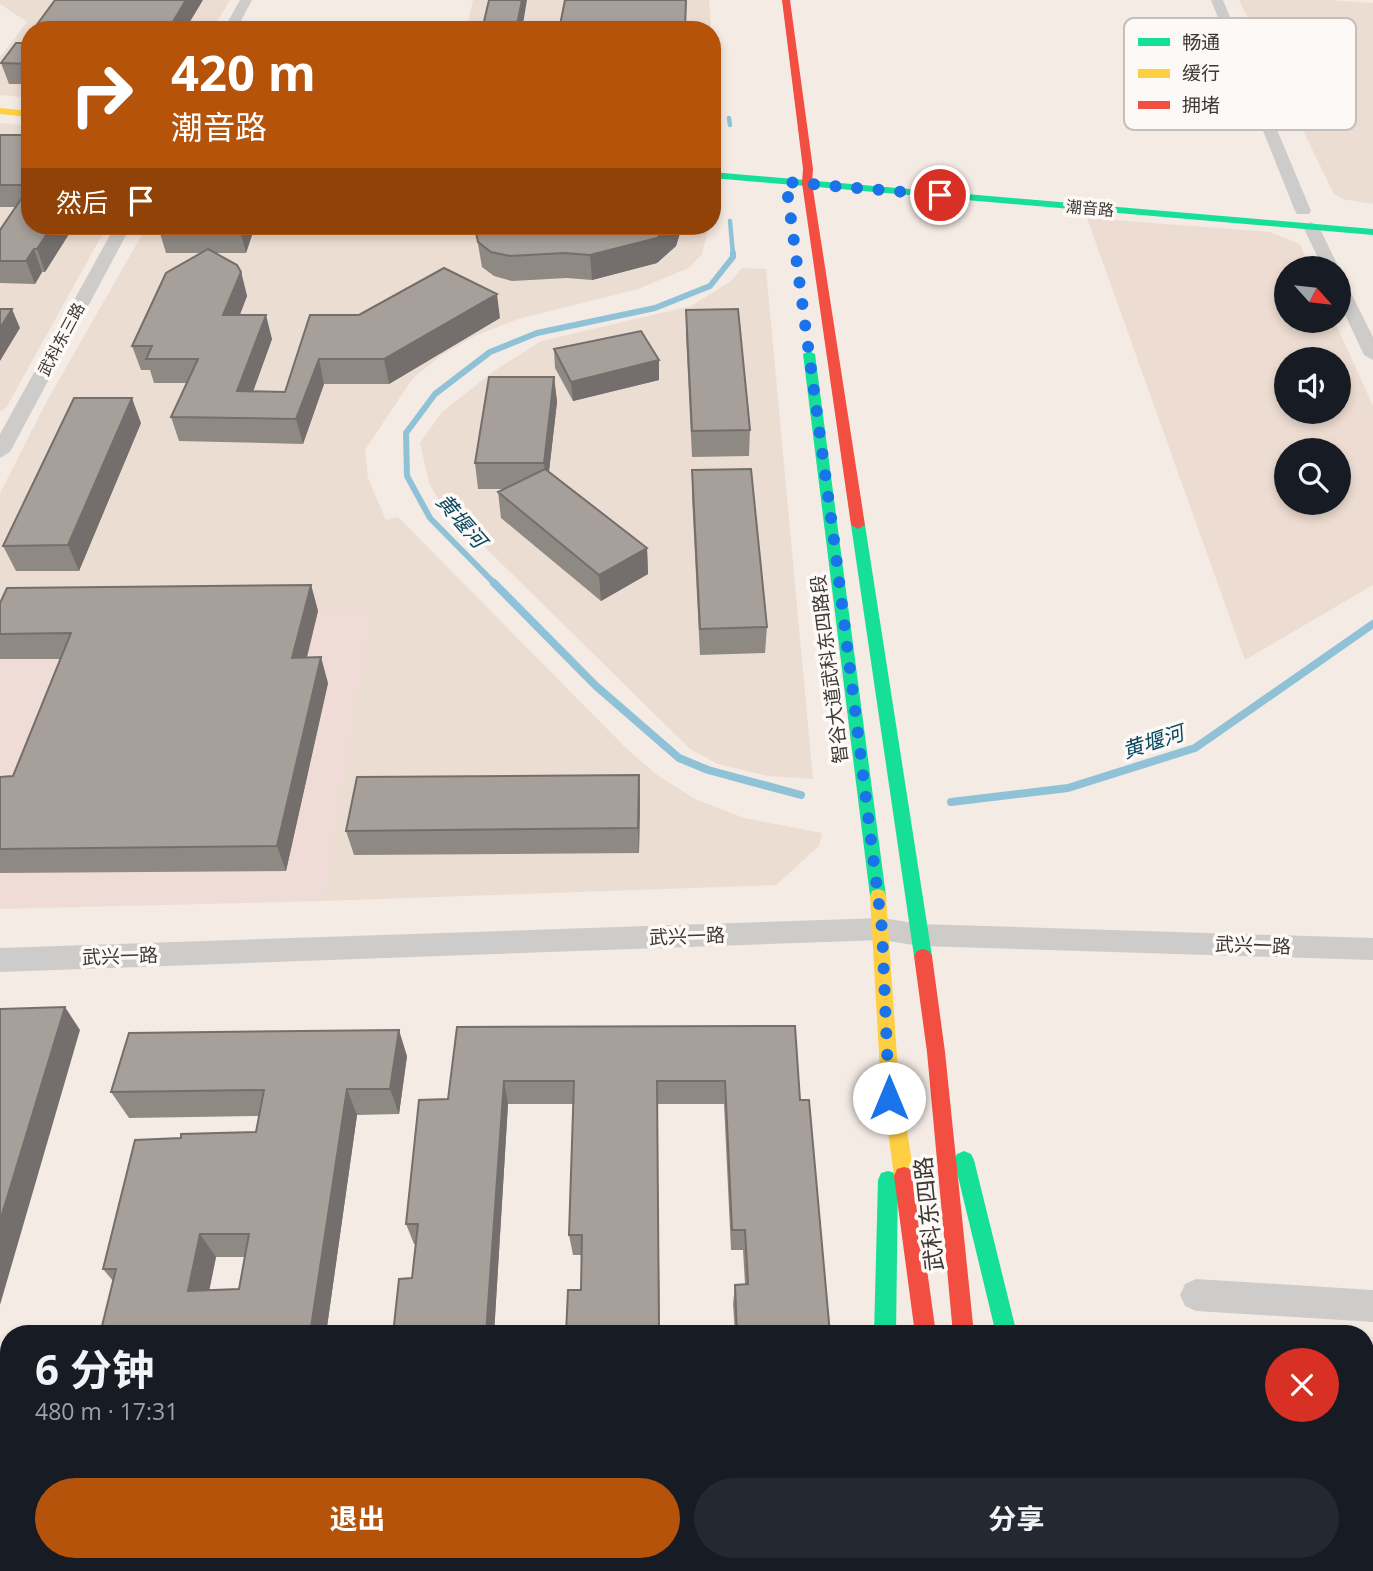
<!DOCTYPE html>
<html lang="zh">
<head>
<meta charset="utf-8">
<style>
	body { margin:0; font-family:"Open Sans","Noto Sans SC",sans-serif; background:#242831; color:#f1f3f6; height:100vh; display:flex; flex-direction:column; font-size:26px; white-space:nowrap }
	* { box-sizing:border-box; margin:0 }
	p { font-size:23px; color:#9ea1a6 }
	.icon { flex:none; width:38px; height:38px; fill:none; stroke:currentColor; stroke-width:2; stroke-linecap:round; stroke-linejoin:round }
	.map { position:relative; flex:1; overflow:hidden }
	.panel { position:absolute; left:0px; top:1325px; width:1374px; height:247px; display:flex; flex-direction:column; background:#171b24; border-radius:28px 28px 0 0; box-shadow:0 4px 10px #0003 }
	.panel>* { flex:none }
	.guide { position:absolute; left:21px; top:21px; width:700px; height:214px; border-radius:28px; box-shadow:0 4px 10px #0003; background:#b45309; color:#fff; overflow:hidden }
	.needle { width:46px; rotate:117deg }
	.fabs { position:absolute; left:1274px; top:256px; display:grid; gap:14px }
	.fabs a { display:grid; place-items:center; width:77px; height:77px; border-radius:50%; background:#171b24; box-shadow:0 4px 10px #0003; font-size:35px }
	.pin { position:absolute; display:grid; place-items:center; width:60px; height:60px; color:#fff; margin:-30px; border:4px solid #fff; border-radius:50%; box-shadow:0 2px 7px #0007 }
	.me { position:absolute; width:77px; margin:-38px; rotate:0deg; stroke-linejoin:round; filter:drop-shadow(0 0 5px #0008) }
	.turn { display:flex; align-items:center; gap:24px; height:147px; padding:0 35px; font-size:32px }
	.turn .icon { width:91px; height:91px; stroke-width:2.5 }
	.turn b { display:block; font-size:49px; line-height:60px }
	.then { display:flex; align-items:center; height:66px; padding:0 35px; background:#0003; gap:14px; font-size:26px }
	.round { display:grid; place-items:center; flex:none; width:74px; height:74px; border-radius:37px; background:#242831 }
	.summary { display:flex; align-items:center; justify-content:space-between; height:119px; padding:0 35px }
	h1 { font-size:42px; font-weight:700; line-height:52px }
	.action { display:flex; gap:14px; margin-top:auto; padding:14px 35px }
	.action a { flex:1; height:80px; border-radius:42px; background:#b45309; color:#fff; font-size:28px; font-weight:700; line-height:80px; text-align:center }
	.action a+a { background:#242831; color:#f1f3f6 }
	.map>svg:first-child { display:block }
</style>
</head>
<body>
<div class="map">
<svg width="1373" height="1571" viewBox="0 0 1373 1571">
	<rect width="100%" height="100%" fill="#f5ebe5"/>
	<path fill="#ecddd2" d="M0,0H230L212,30H30V98L0,95V57L27,22L0,4Z
		M473,0H709L711,30H466Z
		M1239,0H1329L1373,3V204L1342,199L1334,194Z
		M0,123L30,126V226H107L6,408L0,412Z
		M147,226H709L702,254L689,268L638,289L518,319L475,336L442,355L413,378L365,450L368,478L386,520L398,517L624,746L657,775L695,799L744,818L822,833L819,846L776,885L323,901L370,612L0,616V493L48,399Z
		M742,268L766,269L813,779L768,776L718,764L690,749L441,504L429,483L420,443L442,412L494,371L541,341L691,306L731,281Z"/>
	<path fill="#efdcd6" d="M371,612L323,901L0,909V616Z"/>
	<path fill="#eddcd1" fill-rule="evenodd" d="M1087,218L1270,232L1300,244L1310,268H1286V320H1334L1373,406V585L1245,660ZM1286,359H1339V411H1286ZM1286,450H1339V502H1286Z"/>
	<g fill="none" stroke-linecap="round" stroke-linejoin="round">
		<path stroke="#90c2d7" stroke-width="4.5" d="M729,118L730,125
			M730,221L733,254"/>
		<path stroke="#90c2d7" stroke-width="6" d="M495,584L430,518L407,476L406,433L435,394L490,352L537,333L655,308L710,286L733,257V253"/>
		<path stroke="#90c2d7" stroke-width="8" d="M494,583L596,686L679,758L708,770L801,795
			M951,802L1068,788L1195,748L1373,624"/>
		<path fill="#ceccca" fill-rule="evenodd" d="M240,0H252L236,30H223Z
			M1211,0H1223L1311,211L1309,214H1297L1295,211Z
			M1311,222L1319,227L1339,268V269L1323,268L1303,227Z
			M115,226H131L10,452L0,458V434Z
			M1339,280L1347,285L1373,337V360L1364,355L1339,302Z
			M882,918L920,924L1373,938V960L920,946L882,940L0,972V948Z
			M1196,1279L1373,1290V1322L1196,1311L1185,1306L1180,1295L1185,1284Z"/>
		<path fill="#16e098" fill-rule="evenodd" d="M712,172L1373,229V235L712,178Z
			M809,351L815,354L886,896L884,901L878,903L872,901L870,896L803,354Z
			M858,521L865,525L932,956L929,961L923,963L917,961L914,956L851,525Z
			M964,1151L971,1154L974,1160L1017,1334H996L954,1160L957,1154Z
			M888,1171L895,1173L898,1180L896,1334H874L878,1180L881,1173Z
			M982,1563H1006L1007,1571H983Z
			M1032,1563H1056L1057,1571H1033Z"/>
		<path fill="#ffcf43" fill-rule="evenodd" d="M0,108L30,111V117L0,114Z
			M878,889L884,891L886,896L898,1072L914,1176L911,1183L904,1185L897,1183L894,1176L880,1072L870,896L872,891Z
			M889,1563H913L914,1571H890Z
			M941,1563H965V1571H941Z"/>
		<path fill="#f24e42" fill-rule="evenodd" d="M782,0H790L813,169L812,183L865,525L858,529L851,525L802,183L803,169Z
			M923,949L929,951L932,956L945,1052L974,1334H953L927,1052L914,956L917,951Z
			M904,1167L911,1169L914,1176L936,1334H915L894,1176L897,1169Z"/>
	</g>
	<path fill="#8f8984" fill-rule="evenodd" d="M30,33V84H9L1,63L22,43Z
		M0,135H30V226H74L45,272H42L35,284L0,283V230L15,207H0Z
		M161,226H255L246,253H215L241,272L247,296L240,315L272,339L253,392H285L310,315L500,318L389,384H324L303,444L179,441L171,417L187,383H154L150,370H141L132,346L201,253H166L159,230Z
		M475,227L681,230L676,246L657,263L592,280L567,278L512,281L494,276L482,267Z
		M686,310L750,430L749,456L692,457L686,335Z
		M554,349L659,380L573,401L555,368Z
		M554,377L557,402L549,471L647,548L648,574L601,601L501,518L498,492L505,489H478L475,463Z
		M141,423L79,571H16L3,546Z
		M692,470L767,627L765,653L700,655L692,496Z
		M311,585L318,611L307,658L328,683L286,871L0,873V777L13,776L61,659H0V603Z
		M639,775L640,800L639,853L354,855L346,831Z
		M795,1026L800,1100L830,1334H735L733,1304L735,1285L745,1284L743,1250H731L724,1104H657L660,1334H566L581,1290L582,1255H573L569,1235L573,1104H508L494,1334H393L412,1278L416,1244H414L406,1224L448,1099L457,1027Z
		M407,1056L399,1114L357,1115L326,1334L102,1326L113,1281L103,1269L181,1138L256,1132L259,1116L129,1118L111,1092ZM216,1257H245L239,1289L209,1290Z"/>
	<path fill="#746f6c" d="M186,0H203L185,30H168Z
		M522,0H527L522,30H516Z
		M52,226H74L45,272L37,249Z
		M242,226H255L246,253L240,230Z
		M671,226H681V230L676,246L657,263L592,280L590,255Z
		M34,249L42,272L35,284L26,261Z
		M241,272L247,296L230,339L223,315Z
		M497,294L500,318L389,384L384,359Z
		M12,309L20,328L0,361V328Z
		M266,315L272,339L244,416L237,391Z
		M319,359L324,384L303,444L296,419Z
		M659,360V380L573,401L571,382Z
		M554,377L557,402L547,489L544,463Z
		M132,398L141,423L79,571L68,545Z
		M647,548L648,574L601,601L599,575Z
		M311,585L318,611L300,683L292,658Z
		M321,657L328,683L286,871L277,846Z
		M639,775L640,800L639,853L638,828Z
		M65,1007L80,1030L0,1305V1221Z
		M399,1030L407,1056L399,1114L390,1089Z
		M504,1081L508,1104L494,1334H486Z
		M347,1089L357,1115L326,1334H310Z
		M200,1234L216,1257L205,1312L188,1291Z
		M100,1563H125L123,1571H98Z
		M276,1563H297L296,1571H275Z
		M464,1563H475V1571H463Z"/>
	<path fill="#a69f9a" stroke="#746f6c" stroke-width="2" fill-rule="evenodd" d="M55,0H186L168,30H33Z
		M489,0H522L516,30H482Z
		M565,0H686L685,30H559Z
		M30,33V64L1,63L16,43H22Z
		M0,135H30V185H0Z
		M30,186V226H52L37,249H34L26,261H0V230Z
		M161,226H242L240,230H159Z
		M476,226H671L657,238L590,255L565,253L510,256L491,252L478,242L475,227Z
		M208,249L237,265L241,272L223,315H266L237,391L285,392L310,315H359L444,268L497,294L384,359H319L296,419L171,417L198,359H146L152,346H132L166,273Z
		M0,309H12L0,328Z
		M738,309L750,430L692,431L686,310Z
		M641,331L659,360L571,382L554,349Z
		M489,377H554L544,463H475Z
		M74,398H132L68,545L3,546Z
		M545,469L647,548L599,575L498,492Z
		M751,469L767,627L700,629L692,470Z
		M311,585L292,658L321,657L277,846L0,849V777L13,776L71,633L0,634V603L7,588Z
		M639,775L638,828L346,831L357,777Z
		M65,1007L0,1221V1009Z
		M795,1026L800,1100H809L830,1334H737L735,1285L748,1284L745,1230H732L725,1081H657L659,1334H566L568,1290H581L582,1235H569L574,1081H504L486,1334H393L399,1279L412,1278L418,1224H406L419,1100L448,1099L457,1027Z
		M399,1030L390,1089H347L310,1334H86L88,1327L102,1326L116,1269H103L135,1140L181,1138V1134L256,1132L264,1090L111,1092L129,1033ZM200,1234H249L239,1289L188,1291Z
		M27,1563H100L98,1571H25Z
		M201,1563H276L275,1571H199Z
		M388,1563H464L463,1571H388Z
		M570,1563H683V1571H569Z"/>
	<g fill="none" stroke-linecap="round" stroke-linejoin="round">
		<path stroke="#1a73e8" stroke-width="12" stroke-dasharray="0 21.6" d="M889,1098L882,929L834,540L786,182L940,195"/>
	</g>
	<g text-anchor="middle" stroke-width="7" stroke-linejoin="round" paint-order="stroke">
		<g font-size="16" fill="#3e3733" stroke="#fdf9f7">
			<text transform="translate(1090 208) rotate(5)" y="6">潮音路</text>
			<text transform="translate(61 339) rotate(-62)" y="6">武科东三路</text>
		</g>
		<g font-size="19" fill="#3e3733" stroke="#fdf9f7">
			<text transform="translate(829 669) rotate(-97)" y="7">智谷大道武科东四路段</text>
			<text transform="translate(687 936) rotate(-2)" y="7">武兴一路</text>
			<text transform="translate(1253 945) rotate(2)" y="7">武兴一路</text>
			<text transform="translate(120 956) rotate(-2)" y="7">武兴一路</text>
		</g>
		<g font-size="21" font-style="italic" fill="#074860" stroke="#fdf9f7">
			<text transform="translate(461 521) rotate(49)" y="7">黄堰河</text>
			<text transform="translate(1153 742) rotate(-18)" y="7">黄堰河</text>
		</g>
		<g font-size="23" fill="#3e3733" stroke="#fdf9f7">
			<text transform="translate(929 1214) rotate(-96)" y="8">武科东四路</text>
		</g>
	</g>
	<rect x="1124" y="18" width="232" height="112" rx="10" fill="#fdf9f7" stroke="#c4bfbc" stroke-width="2"/>
	<rect x="1138" y="38" width="32" height="8" fill="#16e098"/>
	<rect x="1138" y="69" width="32" height="9" fill="#ffcf43"/>
	<rect x="1138" y="101" width="32" height="8" fill="#f24e42"/>
	<g font-size="19" fill="#3e3733">
		<text x="1182" y="49">畅通</text>
		<text x="1182" y="80">缓行</text>
		<text x="1182" y="112">拥堵</text>
	</g>
</svg>
<div class="fabs">
<a><svg class="needle" viewBox="-14 -14 28 28"><path d="M0-13l5 13h-10z" fill="#e53935"/><path d="M0 13l5-13h-10z" fill="#9ea1a6"/></svg></a>
<a><svg class="icon" aria-label="sound" viewBox="0 0 24 24"><path d="M4 9h4l5-4v14l-5-4H4zM17 9q2 3 0 6"/></svg></a>
<a><svg class="icon" aria-label="search" viewBox="0 0 24 24"><circle cx="10" cy="10" r="6"/><path d="M15 15l6 6"/></svg></a>
</div>
<div class="pin" style="left:940px;top:195px;background:#d93025"><svg class="icon" aria-label="arrive" viewBox="0 0 24 24"><path d="M6 21V4h12l-3 4 3 4H6"/></svg></div>
<svg class="me" style="left:889px;top:1098px" viewBox="-20 -20 40 40"><circle r="19" fill="#fff"/><path d="M0-13L10 11 0 6-10 11z" fill="#1a73e8"/></svg>
<div class="guide">
<div class="turn"><svg class="icon" aria-label="right" viewBox="0 0 24 24"><path d="M7 20v-9h11M14 6l5 5-5 5"/></svg><div><b>420 m</b>潮音路</div></div>
<div class="then">然后<svg class="icon" aria-label="arrive" viewBox="0 0 24 24"><path d="M6 21V4h12l-3 4 3 4H6"/></svg></div>
</div>
<section class="panel">
<div class="summary"><div><h1>6 分钟</h1><p>480 m · 17:31</p></div><a class="round" style="background:#d93025;color:#fff"><svg class="icon" aria-label="close" viewBox="0 0 24 24"><path d="M6 6l12 12M18 6L6 18"/></svg></a></div>
<div class="action"><a>退出</a><a>分享</a></div>
</section>
</div>
</body>
</html>
